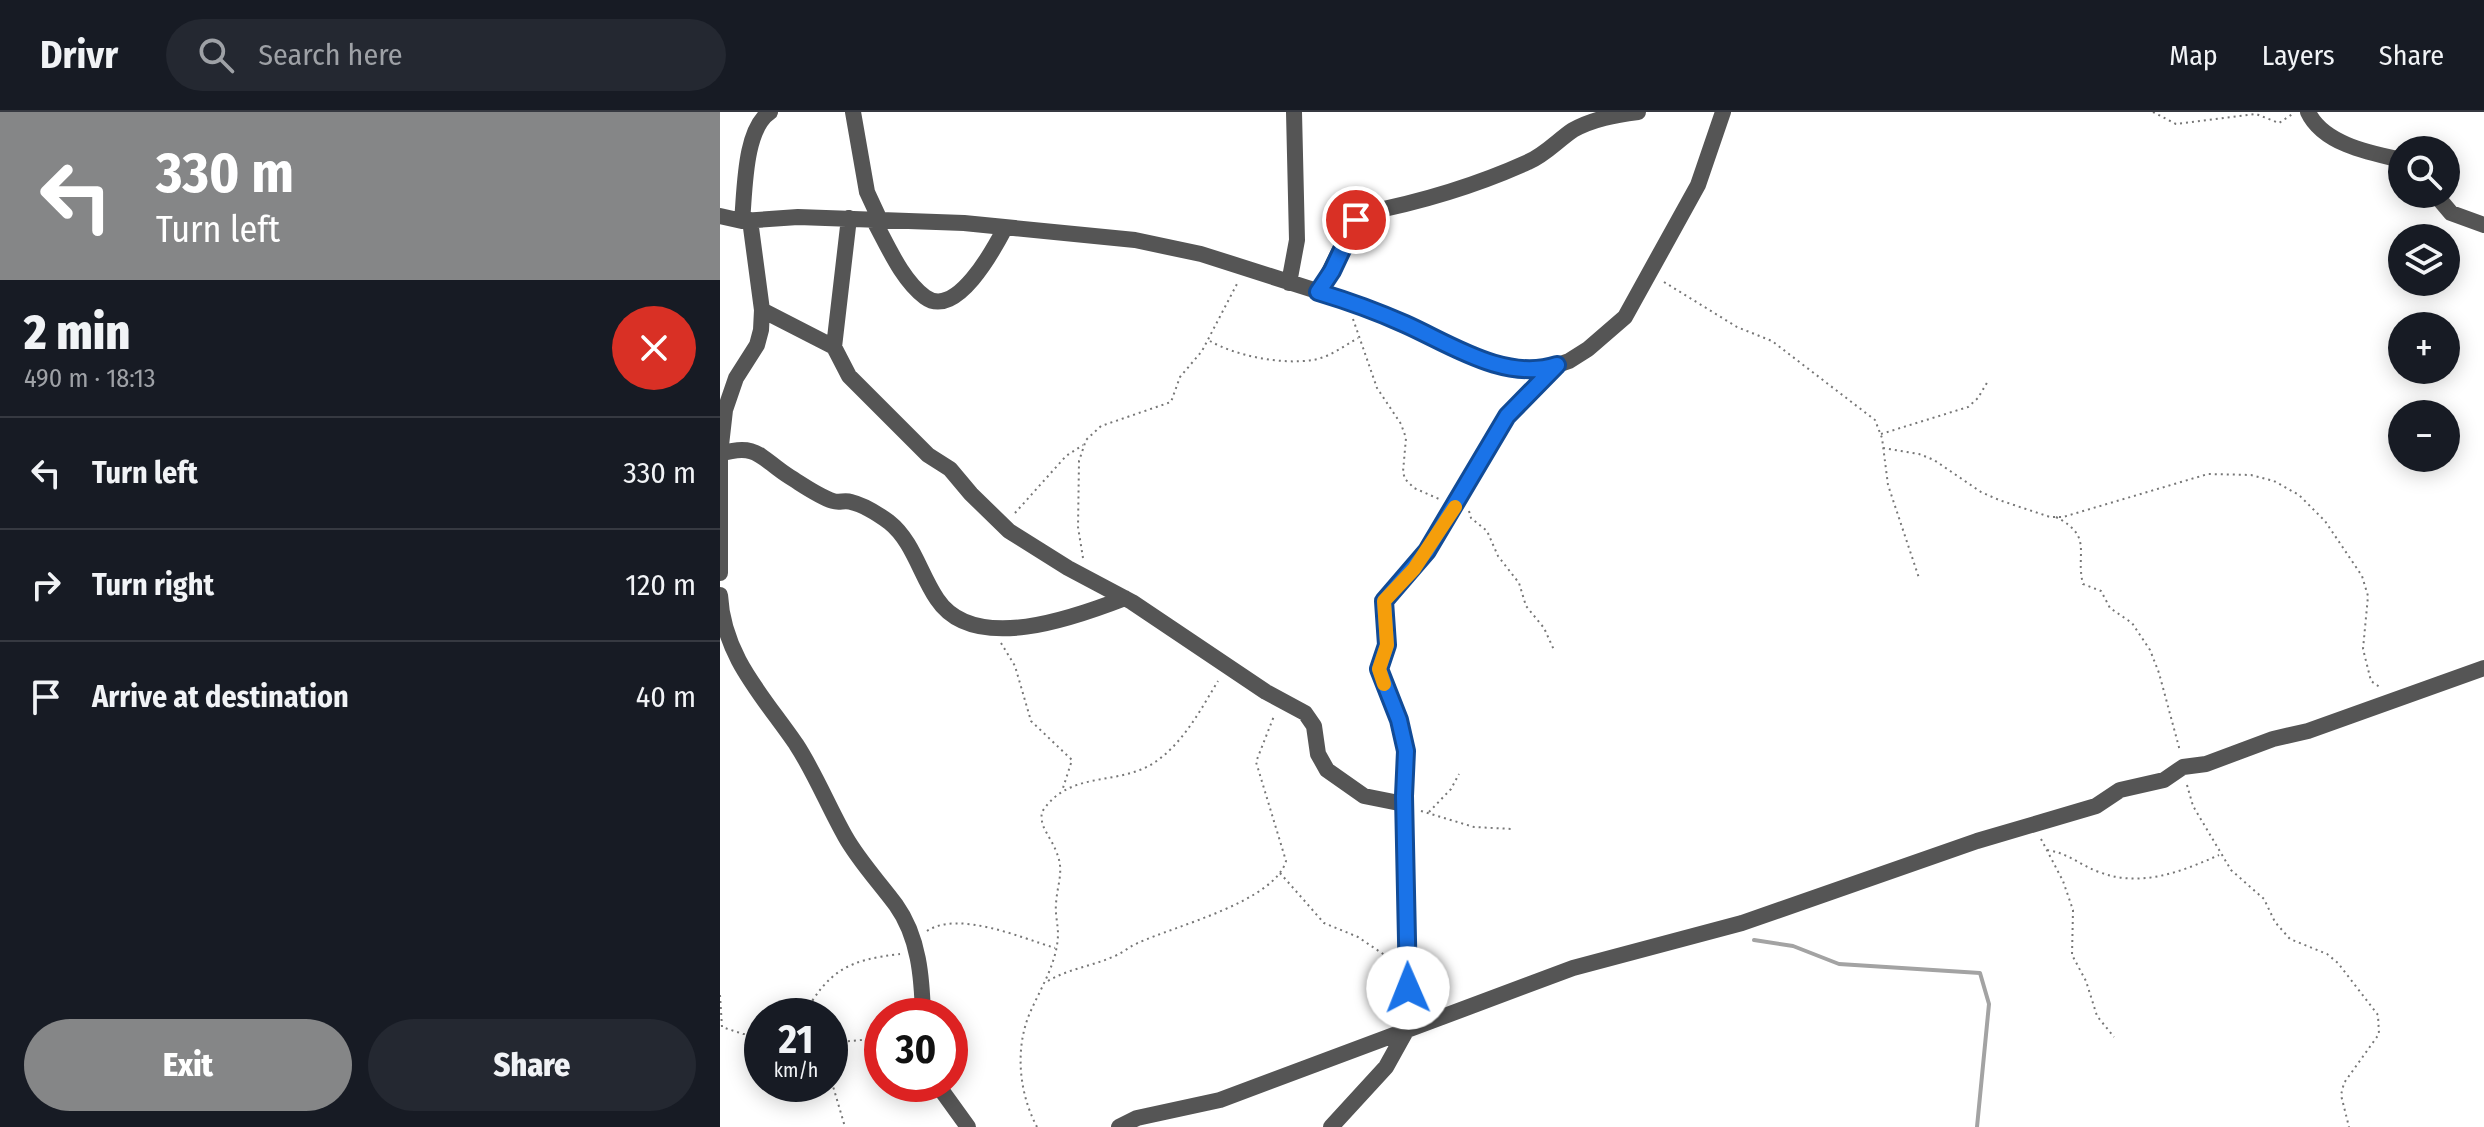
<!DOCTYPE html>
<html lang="en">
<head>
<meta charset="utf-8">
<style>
	body { margin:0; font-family:"Fira Sans Condensed",sans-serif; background:#242831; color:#f1f3f6; height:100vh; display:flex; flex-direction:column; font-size:30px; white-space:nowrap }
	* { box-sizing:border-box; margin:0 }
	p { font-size:26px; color:#9ea1a6 }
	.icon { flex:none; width:44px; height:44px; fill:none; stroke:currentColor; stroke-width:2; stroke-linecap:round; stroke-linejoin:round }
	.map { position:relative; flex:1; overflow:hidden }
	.details { display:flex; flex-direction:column; background:#171b24; width:720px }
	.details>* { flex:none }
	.banner { background:#858687; color:#fff; overflow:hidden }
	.buttons { position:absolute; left:1668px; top:24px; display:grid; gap:16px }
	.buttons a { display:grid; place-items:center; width:72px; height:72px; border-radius:50%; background:#171b24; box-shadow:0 4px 20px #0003; font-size:40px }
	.speed { position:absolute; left:24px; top:886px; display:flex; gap:16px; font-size:40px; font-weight:700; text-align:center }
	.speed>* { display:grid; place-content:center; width:104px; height:104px; border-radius:50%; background:#171b24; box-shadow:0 4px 20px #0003; line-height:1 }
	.speed small { font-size:20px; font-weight:400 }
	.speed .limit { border:12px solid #d22; background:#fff; color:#111 }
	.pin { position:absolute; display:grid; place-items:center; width:68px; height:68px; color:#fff; margin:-34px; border:4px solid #fff; border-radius:50%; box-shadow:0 2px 8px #0007 }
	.me { position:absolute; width:88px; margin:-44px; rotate:359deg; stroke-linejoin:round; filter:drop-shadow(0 0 6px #0008) }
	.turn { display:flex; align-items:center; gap:28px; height:168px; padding:0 24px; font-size:36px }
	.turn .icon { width:104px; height:104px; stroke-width:2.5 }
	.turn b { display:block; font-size:56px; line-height:68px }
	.round { display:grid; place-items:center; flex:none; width:84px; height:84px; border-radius:42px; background:#242831 }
	.head { display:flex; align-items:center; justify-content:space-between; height:136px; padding:0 24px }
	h1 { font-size:48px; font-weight:800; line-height:60px }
	.primary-button { display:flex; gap:16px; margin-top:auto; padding:16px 24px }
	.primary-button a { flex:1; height:92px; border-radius:48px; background:#858687; color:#fff; font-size:32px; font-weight:800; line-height:92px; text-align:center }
	.primary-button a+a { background:#242831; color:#f1f3f6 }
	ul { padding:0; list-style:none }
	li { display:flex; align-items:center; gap:24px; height:112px; padding:0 24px; border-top:2px solid #363941 }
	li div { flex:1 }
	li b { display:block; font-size:30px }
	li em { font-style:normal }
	header { display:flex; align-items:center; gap:48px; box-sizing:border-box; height:112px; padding:0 40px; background:#171b24; border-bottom:2px solid #363941 }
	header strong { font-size:38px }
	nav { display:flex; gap:44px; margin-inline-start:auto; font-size:28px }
	.search { width:560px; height:72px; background:#242831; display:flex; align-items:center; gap:20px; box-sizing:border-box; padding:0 28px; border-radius:44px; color:#9ea1a6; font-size:30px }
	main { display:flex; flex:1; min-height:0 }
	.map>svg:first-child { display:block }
</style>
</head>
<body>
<header>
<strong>Drivr</strong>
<div class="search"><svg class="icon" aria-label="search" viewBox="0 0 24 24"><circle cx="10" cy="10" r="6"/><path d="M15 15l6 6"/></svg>Search here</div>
<nav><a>Map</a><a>Layers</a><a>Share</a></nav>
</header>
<main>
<section class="details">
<div class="banner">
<div class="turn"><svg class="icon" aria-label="left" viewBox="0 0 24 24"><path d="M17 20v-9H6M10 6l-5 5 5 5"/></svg><div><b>330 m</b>Turn left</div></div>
</div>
<div class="head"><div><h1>2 min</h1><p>490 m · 18:13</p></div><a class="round" style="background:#d93025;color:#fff"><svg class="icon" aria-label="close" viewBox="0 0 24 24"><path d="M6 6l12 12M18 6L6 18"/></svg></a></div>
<ul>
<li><svg class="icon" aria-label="left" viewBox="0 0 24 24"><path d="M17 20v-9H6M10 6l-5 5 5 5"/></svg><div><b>Turn left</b></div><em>330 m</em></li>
<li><svg class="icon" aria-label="right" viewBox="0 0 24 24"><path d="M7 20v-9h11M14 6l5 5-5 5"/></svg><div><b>Turn right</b></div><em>120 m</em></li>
<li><svg class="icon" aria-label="arrive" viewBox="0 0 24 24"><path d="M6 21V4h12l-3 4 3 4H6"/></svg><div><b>Arrive at destination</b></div><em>40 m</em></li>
</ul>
<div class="primary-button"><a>Exit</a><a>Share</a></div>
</section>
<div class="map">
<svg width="1764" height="1015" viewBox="0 0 1764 1015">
	<rect width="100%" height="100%" fill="#fff"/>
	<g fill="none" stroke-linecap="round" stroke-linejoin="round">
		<path stroke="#a3a3a3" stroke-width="4" d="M1034,828L1073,834L1119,852L1260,861L1269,892L1257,1015"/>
		<path stroke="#777" stroke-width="2" stroke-dasharray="2 4" stroke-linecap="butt" d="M1433,0L1456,12L1536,2L1559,11L1574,1
			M944,170L1017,215L1052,229L1155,308L1162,326L1168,373L1199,466
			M633,207L657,276L681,312L686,326L683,360L685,367L694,376L719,387
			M490,229C516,244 562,253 593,248C610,245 624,234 638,226
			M1161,322L1248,295L1258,286L1268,269
			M1163,336L1199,342L1214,348L1261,380L1279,388L1330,405H1343L1488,362L1531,363L1554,369L1579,383L1605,409L1642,464L1648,484L1643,537L1651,569L1661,576
			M749,399L751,406L767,419L778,444L799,471L806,494L824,516L834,538
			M295,401L346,344L363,333
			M1336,405C1374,425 1355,440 1363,472L1381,479L1390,496L1412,511L1430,538L1439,561L1460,639
			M363,446L358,415L359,349L366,328L381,314L451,290L460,265L482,239L518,170
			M281,531L295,554L311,609L352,648L343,676
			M1467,673L1473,694L1511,758L1544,787L1555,810L1570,827L1607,842L1618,851L1658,903L1659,922L1624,971L1621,983L1629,1015
			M701,699L754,715L792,717
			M709,700L731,677L739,662
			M1321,727L1343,769L1353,798L1352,843L1366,869L1377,904L1394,925
			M1327,738C1348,741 1360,753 1379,760C1420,776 1461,760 1499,743
			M560,761L604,811L638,825L672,848
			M207,819C238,798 302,826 335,836
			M328,869C350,856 374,854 397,843C404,840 410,834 418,831C454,814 554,790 566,749L536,650L554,604
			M0,883L2,915L23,922L42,923
			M83,904C109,858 128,848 180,842
			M110,931L162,926
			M110,964L125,1015
			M317,1015C299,981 295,938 309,903C320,877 337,852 338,823C338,812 335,802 336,792C337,772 345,759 336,739C331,725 319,715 322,700C350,656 401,676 438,648C465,628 481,597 498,569"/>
		<path stroke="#555" stroke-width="16" d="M133,0L147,80L160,108
			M1588,0C1603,32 1650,41 1682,48
			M1715,82L1731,101L1764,113
			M0,104L22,109L78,105L244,111L415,128L481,142L641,193L763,248L802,257H826L849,249L868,237L905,205L978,73L1003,0
			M153,107C167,132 181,167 205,185C236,208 274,137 285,116
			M22,109C25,79 24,17 50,0
			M569,171L577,128L574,0
			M598,180C613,157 627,115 644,101C701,90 755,74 808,50C825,43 838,28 853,18C873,7 895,3 918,0
			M42,198L114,235L129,264L208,343L230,357L251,382L289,419L348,456L412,490L546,580L585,601L594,614L598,642L607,658L644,684L684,692
			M114,235L129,106
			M0,342C38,330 41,347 70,365C83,373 98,384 113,389C119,391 125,388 131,390C144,393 158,402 169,410C193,429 200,462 217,487C254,543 356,505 405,486
			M0,461V342L5,298L16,266L37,233L41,218L42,198L30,108
			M0,483C3,544 43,584 76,632C95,661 108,694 125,724C139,749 159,770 176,793C199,825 202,866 203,904
			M692,916L688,902L684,684L686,639L679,608L659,557L667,533L664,489L707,439L787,304L837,253
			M217,972L248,1015
			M399,1015L417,1006L500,988L853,856L1022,811L1257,729L1376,694L1400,678L1444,668L1463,655L1486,652L1553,627L1588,619L1764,556
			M611,1015L666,955L686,919"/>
	</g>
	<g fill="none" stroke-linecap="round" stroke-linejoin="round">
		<defs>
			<path id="route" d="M636,108L612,159L598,180C628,189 656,199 685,212C730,232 785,270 837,253L787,304L707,439L664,489L667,533L659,557L679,608L686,639L684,684L688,876"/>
		</defs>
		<use href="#route" stroke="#114b97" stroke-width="20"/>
		<use href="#route" stroke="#1a73e8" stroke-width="14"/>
		<path stroke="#f59e0b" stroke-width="14" d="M664,572L659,557L667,533L664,489L694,457L735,395"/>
	</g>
</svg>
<div class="buttons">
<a><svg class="icon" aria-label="search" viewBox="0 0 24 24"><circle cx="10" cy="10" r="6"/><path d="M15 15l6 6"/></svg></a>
<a><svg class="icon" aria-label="layers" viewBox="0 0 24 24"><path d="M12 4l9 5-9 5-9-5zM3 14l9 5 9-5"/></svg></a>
<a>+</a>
<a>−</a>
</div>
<div class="speed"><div>21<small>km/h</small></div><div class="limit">30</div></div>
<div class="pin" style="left:636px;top:108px;background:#d93025"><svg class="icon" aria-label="arrive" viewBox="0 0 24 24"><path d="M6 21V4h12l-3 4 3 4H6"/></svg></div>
<svg class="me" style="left:688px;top:876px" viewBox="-20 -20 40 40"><circle r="19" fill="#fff"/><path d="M0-13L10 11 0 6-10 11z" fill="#1a73e8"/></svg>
</div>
</main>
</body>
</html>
